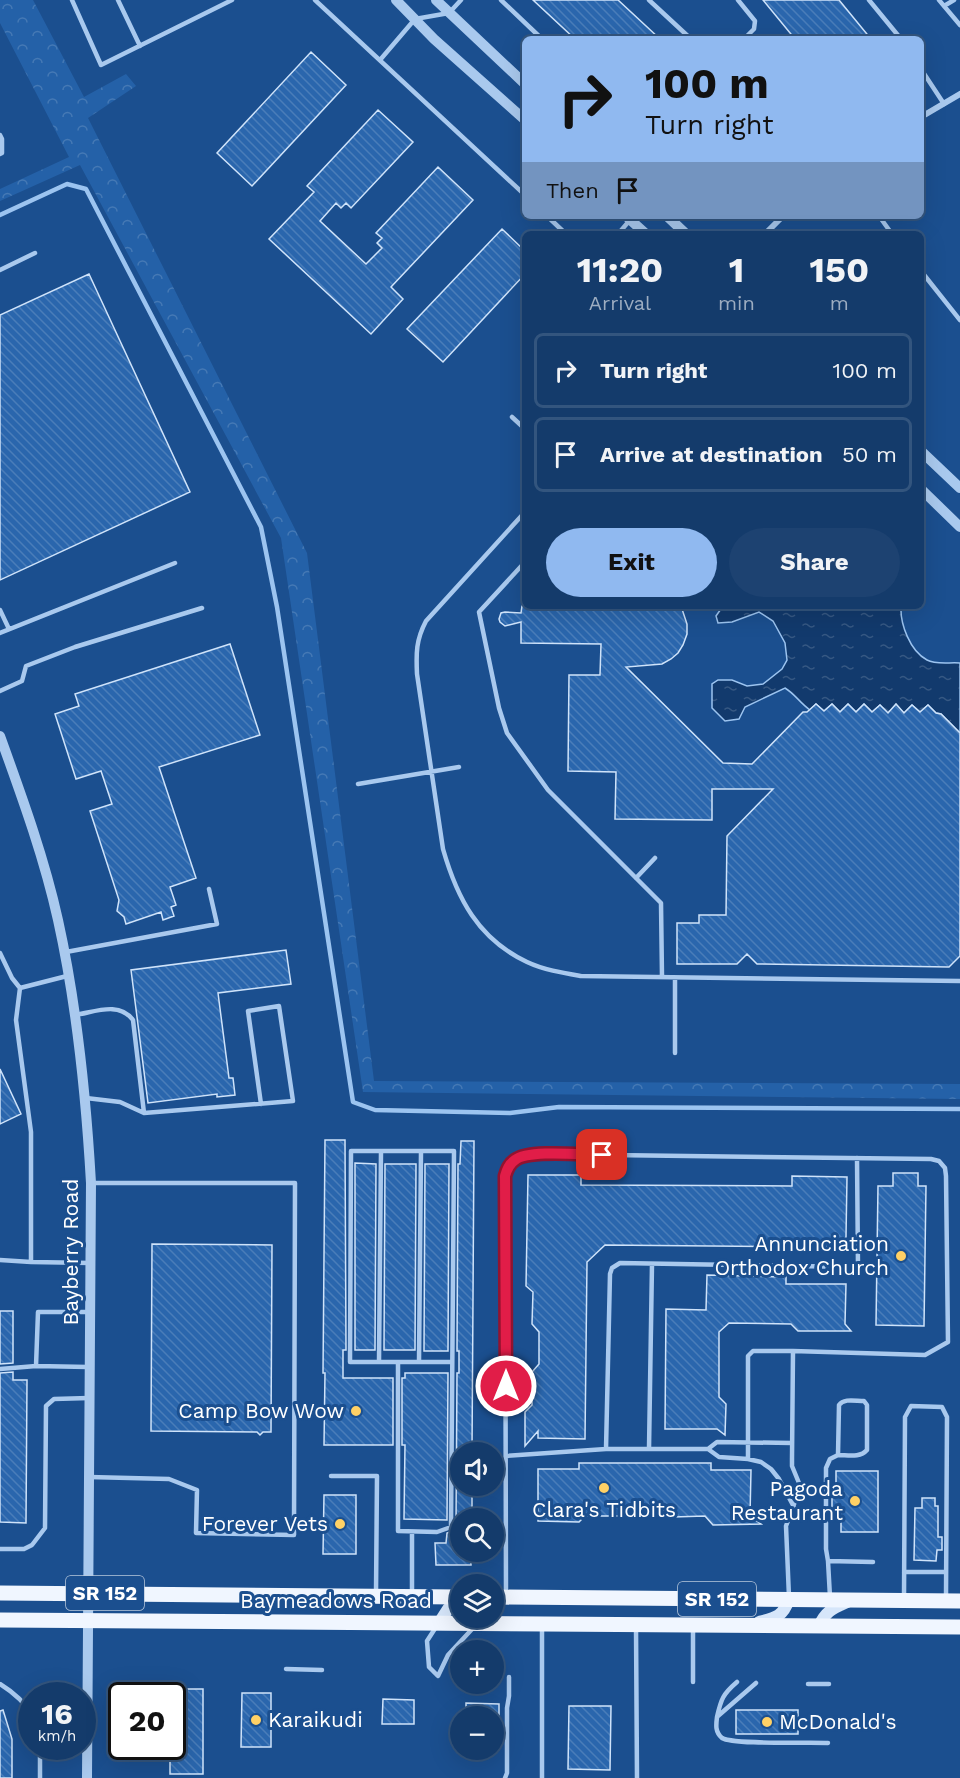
<!DOCTYPE html>
<html lang="en">
<head>
<meta charset="utf-8">
<style>
	body { margin:0; font-family:"Work Sans",sans-serif; background:#1d4271; color:#f1f3f6; height:100vh; display:flex; flex-direction:column; font-size:22px; white-space:nowrap }
	* { box-sizing:border-box; margin:0 }
	p { font-size:20px; color:#9dadc1 }
	.icon { flex:none; width:33px; height:33px; fill:none; stroke:currentColor; stroke-width:2; stroke-linecap:round; stroke-linejoin:round }
	.map { position:relative; flex:1; overflow:hidden }
	.panel { position:absolute; left:522px; top:231px; width:402px; height:378px; display:flex; flex-direction:column; background:#143b6b; border-radius:9px; box-shadow:0 6px 24px #0002,0 0 0 2px #33557e }
	.panel>* { flex:none }
	.guide { position:absolute; left:522px; top:36px; width:402px; height:183px; border-radius:9px; box-shadow:0 6px 24px #0002,0 0 0 2px #33557e; background:#90b9f0; color:#111; overflow:hidden }
	.fabs { position:absolute; left:450px; top:1442px; display:grid; gap:12px }
	.fabs a { display:grid; place-items:center; width:54px; height:54px; border-radius:50%; background:#143b6b; box-shadow:0 6px 24px #0002,0 0 0 2px #33557e; font-size:30px }
	.speed { position:absolute; left:18px; top:1682px; display:flex; gap:12px; font-size:30px; font-weight:700; text-align:center }
	.speed>* { display:grid; place-content:center; width:78px; height:78px; border-radius:50%; background:#143b6b; box-shadow:0 6px 24px #0002,0 0 0 2px #33557e; line-height:1 }
	.speed small { font-size:15px; font-weight:400 }
	.speed .limit { border:3px solid #111; border-radius:9px; background:#fff; color:#111 }
	.pin { position:absolute; display:grid; place-items:center; width:51px; height:51px; color:#fff; margin:-26px; border-radius:12px; box-shadow:0 3px 9px #0006 }
	.me { position:absolute; width:66px; margin:-33px; rotate:0deg; stroke-linejoin:round; filter:drop-shadow(0 0 4px #0008) }
	.turn { display:flex; align-items:center; gap:21px; height:126px; padding:0 24px; font-size:27px }
	.turn .icon { width:78px; height:78px; stroke-width:2.5 }
	.turn b { display:block; font-size:42px; line-height:51px }
	.then { display:flex; align-items:center; height:57px; padding:0 24px; background:#0003; gap:12px; font-size:22px }
	.eta { display:flex; justify-content:space-evenly; align-items:center; height:102px; text-align:center }
	.eta b { font-size:36px; font-weight:700; line-height:42px }
	.button { display:flex; gap:12px; margin-top:auto; padding:12px 24px }
	.button a { flex:1; height:69px; border-radius:36px; background:#90b9f0; color:#111; font-size:24px; font-weight:700; line-height:69px; text-align:center }
	.button a+a { background:#1d4271; color:#f1f3f6 }
	ul { padding:0; list-style:none }
	li { display:flex; align-items:center; gap:18px; height:75px; margin:0 12px 9px; padding:0 12px; border:3px solid #33557e; border-radius:9px }
	li div { flex:1 }
	li b { display:block; font-size:22px }
	li em { font-style:normal }
	.map>svg:first-child { display:block }
</style>
</head>
<body>
<div class="map">
<svg width="960" height="1778" viewBox="0 0 960 1778">
	<defs>
		<pattern id="forest-crowns" width="20" height="18" patternUnits="userSpaceOnUse" patternTransform="scale(1.5)"><rect width="20" height="18" fill="#2461a8"/><path d="M2 6a3 3 0 1 1 6 0M12 15a3 3 0 1 1 6 0" fill="none" stroke="#4579b5"/></pattern>
		<pattern id="water-ripples" width="26" height="14" patternUnits="userSpaceOnUse" patternTransform="scale(1.5)"><rect width="26" height="14" fill="#123a6d"/><path d="M2 4q2-2 4 0t4 0M15 11q2-2 4 0t4 0" fill="none" stroke="#365883"/></pattern>
		<pattern id="building-back-hatch" width="6" height="6" patternUnits="userSpaceOnUse" patternTransform="scale(1.5)"><rect width="6" height="6" fill="#2a66ad"/><path d="M-1 5l2 2M0 0l6 6M5-1l2 2" fill="none" stroke="#4a7db9"/></pattern>
	</defs>
	<rect width="100%" height="100%" fill="#1b4f8f"/>
	<path fill="url(#forest-crowns)" d="M0,0H33L84,97L126,74L136,86L88,118L307,553L374,1081L960,1084V1099L363,1092L281,538L80,165L0,201V189L69,157L0,23Z"/>
	<path fill="url(#water-ripples)" stroke="#9cc4f0" stroke-width="1.5" d="M723,606H901C900,624 910,651 927,660C936,665 950,662 960,663V733L941,714L936,713L928,705L920,712L912,705L904,713L896,705L888,713L880,705L872,712L864,704L856,712L848,704L840,712L832,704L824,711L816,704L810,710C800,703 795,694 785,688L745,707L739,719L725,721L712,708V684L718,680H732L747,686L763,684L782,669L787,660L785,643L773,621L759,612L732,622L718,623L716,616Z"/>
	<g fill="none" stroke-linecap="round" stroke-linejoin="round">
		<path stroke="#9cc4f0" stroke-width="4.5" d="M0,215L67,184L86,189L261,527L277,607L353,1102L375,1110L510,1113L559,1107L960,1109"/>
	</g>
	<path fill="url(#building-back-hatch)" stroke="#cfe3fa" stroke-width="1.5" d="M533,0H618L660,39H575Z
		M763,0H839L871,39H795Z
		M311,52L346,85L252,186L217,153Z
		M378,110L413,142L351,208L346,203L341,208L336,203L320,221L366,264L382,248L377,243L382,238L376,233L438,167L473,200L391,287L403,299L371,334L269,239L314,192L307,186Z
		M502,229L525,251V274L443,362L407,329Z
		M89,274L190,492L0,580V315Z
		M522,606H681L687,624V634L683,645L678,653L671,659L662,664L626,667L723,763L752,764L803,712H807L816,704L824,711L832,704L840,712L848,704L856,712L864,704L872,712L880,705L888,713L896,704L904,713L912,705L920,712L928,705L936,713L941,714L960,733V956L949,967L757,964L747,954L737,964H677V923H699V915H726L727,836L773,789H712V820L615,819L616,772L568,771L569,675H600L601,644L521,643V622L505,626L500,622L499,619L501,613L505,612L521,613Z
		M230,644L260,735L159,767L196,878L170,887L176,905L171,907L174,916L163,920L161,912L126,924L124,917L117,911L119,900L90,811L112,804L101,771L76,779L55,714L79,706L75,694Z
		M286,950L291,984L218,993L229,1078H233L235,1095L217,1097V1094L148,1103L131,970Z
		M0,1069L21,1114L0,1124Z
		M325,1140H345L346,1350H343V1378H393V1445H324L325,1373H323Z
		M461,1141H474L472,1452H460V1485H472V1518H460V1551H471V1565H436L435,1543H446L447,1533L453,1531L456,1527L457,1373H459V1351H457L458,1164H460Z
		M355,1163L376,1164L375,1350H355Z
		M385,1164H416L415,1350H384Z
		M425,1164H449L448,1351H424Z
		M893,1173H918V1186H926L924,1326L876,1325L878,1186H893Z
		M528,1175H581V1185L792,1186V1176L847,1177L846,1237L835,1247L605,1245L587,1262L585,1439L538,1438V1431L525,1446V1412L532,1405V1372L539,1364V1332L532,1324L533,1292L526,1286Z
		M152,1244L272,1245L271,1432H263L260,1435L257,1432L151,1431Z
		M707,1275L786,1277V1284H846L845,1324L851,1331H798L791,1324L729,1323L719,1332V1397L726,1404L725,1435L717,1429H665L666,1309L706,1310Z
		M0,1311H13V1363L0,1364Z
		M13,1372V1380H27L26,1523L0,1522V1373Z
		M405,1373H448L447,1520L404,1519L405,1445H402V1378H405Z
		M579,1463H711V1470H751L750,1516L761,1524L713,1525L705,1516L673,1517L666,1510L624,1509L618,1516H585L579,1522L538,1521V1469H579Z
		M836,1471H878V1532H841V1508H832V1493H836Z
		M324,1495H356V1554H323Z
		M922,1498H935V1506H938V1537H942V1550H937L936,1561L914,1560L915,1508H922Z
		M172,1689H203V1774H170V1746H172Z
		M242,1693H271V1747H241Z
		M383,1699L414,1700V1724H382Z
		M466,1703L499,1704V1716H466Z
		M569,1706H611L610,1770L568,1769Z
		M3,1710L12,1739V1778H0V1711Z
		M736,1710H798V1734H736Z"/>
	<g fill="none" stroke-linecap="round" stroke-linejoin="round">
		<path stroke="#a9c9ee" stroke-width="4.5" d="M72,0L101,65L232,0
			M118,0L140,46
			M315,0L525,195
			M501,0L542,39
			M649,0L691,39
			M738,0L755,21L754,29L744,39
			M869,0L901,39
			M939,0L960,25
			M944,6L954,0
			M380,60L415,19L449,13L461,0
			M921,69L944,104
			M0,135L2,139V153L0,154
			M547,216L566,234
			M879,216L892,234
			M618,234L630,220
			M0,270L35,253
			M921,271L960,320
			M512,417L525,429
			M525,512L426,621C416,640 416,653 417,674L443,849C457,898 478,939 527,962C544,970 563,973 581,976L960,981
			M525,562L479,612L499,708L507,733L548,790L661,903L662,977
			M0,610L9,629
			M0,633L175,563
			M0,691L22,681L26,666L75,647L202,608
			M358,784L459,767
			M636,878L655,858
			M66,952L217,924L209,889
			M0,953L12,978L20,988
			M67,976L20,988L16,1020L31,1132V1262L91,1263
			M75,1015C95,1012 119,1001 133,1020L144,1113
			M675,1053V978
			M86,1098L120,1102L144,1113L293,1101L279,1006L248,1011L261,1104
			M0,1260L31,1262
			M379,1362L381,1151
			M398,1362V1531L437,1532L451,1527L454,1151H351L350,1362H452
			M419,1362L421,1151
			M88,1367L36,1366L38,1312H89
			M0,1369L36,1366
			M606,1449L610,1274L612,1268L620,1263L858,1267L857,1158
			M649,1449L652,1264
			M708,1449L719,1457L748,1459L761,1462L771,1469L779,1479L794,1507
			M506,1456L606,1449H708L717,1442L792,1443
			M748,1459V1356L753,1351H793
			M331,1476H377L376,1594
			M89,1477L169,1479L197,1490L196,1533L294,1535L295,1183H91
			M412,1532V1594
			M0,1549H24L32,1545L45,1528L46,1406L54,1399L89,1398
			M828,1561L873,1562
			M904,1572H946
			M506,1594L505,1176C510,1162 518,1157 533,1154L931,1159L939,1161L945,1168L946,1176L948,1342L925,1355L793,1351L792,1458V1466L799,1483L797,1496L786,1526L789,1597
			M830,1597L828,1561L826,1549V1468L830,1459L838,1455L839,1405C844,1398 855,1401 864,1401L867,1405V1450C860,1458 848,1455 838,1455
			M904,1599L905,1417L911,1406L942,1407L947,1417L946,1598
			M436,1627L427,1641L429,1667L438,1676L448,1655L474,1627
			M636,1627L637,1778
			M286,1669L322,1670
			M693,1682V1627
			M737,1682C723,1694 721,1699 717,1717C716,1725 715,1732 722,1738C733,1745 810,1742 828,1743
			M0,1684C13,1692 24,1701 32,1715
			M808,1684H829
			M718,1716L756,1683
			M40,1746V1778
			M505,1778L507,1773V1708L509,1696V1677
			M542,1778V1628"/>
		<path stroke="#a9c9ee" stroke-width="6" d="M921,117L960,94
			M765,234L783,216"/>
		<path stroke="#a9c9ee" stroke-width="10" d="M396,0L434,39L525,120
			M436,0L525,84
			M626,216L646,234
			M667,216L686,234
			M921,451L960,488
			M921,489L960,527
			M0,736C22,797 44,857 58,920C77,1006 86,1095 91,1183L87,1778"/>
		<path stroke="#d6e6fa" stroke-width="12" d="M759,1622C775,1618 783,1617 789,1599
			M439,1623L448,1609L460,1602
			M819,1626C826,1610 834,1608 849,1601"/>
		<path stroke="#f0f6ff" stroke-width="15" d="M0,1593L460,1597
			M494,1597L960,1601
			M0,1620L960,1627"/>
	</g>
	<g fill="none" stroke-linecap="round" stroke-linejoin="round">
		<defs>
			<path id="route" d="M506,1386L505,1176C507,1169 509,1164 515,1160C529,1149 583,1155 602,1155"/>
		</defs>
		<use href="#route" stroke="#92132f" stroke-width="15"/>
		<use href="#route" stroke="#e11d48" stroke-width="10"/>
	</g>
	<g fill="#ffd166" stroke="#1b4f8f" stroke-width="2">
		<circle cx="901" cy="1256" r="6"/>
		<circle cx="356" cy="1411" r="6"/>
		<circle cx="604" cy="1488" r="6"/>
		<circle cx="855" cy="1501" r="6"/>
		<circle cx="340" cy="1524" r="6"/>
		<circle cx="256" cy="1720" r="6"/>
		<circle cx="767" cy="1722" r="6"/>
	</g>
	<g text-anchor="middle" stroke-width="6" stroke-linejoin="round" paint-order="stroke">
		<g fill="#1b4f8f" stroke="#bbcadd" stroke-width="1.5">
			<rect x="66" y="1576" width="78" height="34" rx="4.5"/>
			<rect x="678" y="1582" width="78" height="34" rx="4.5"/>
		</g>
		<g font-size="20" font-weight="bold" fill="#fff">
			<text x="105" y="1600">SR 152</text>
			<text x="717" y="1606">SR 152</text>
		</g>
		<g font-size="21" fill="#fff" stroke="#1b4f8f" text-anchor="end">
			<text x="889" y="1251">Annunciation<tspan x="889" dy="24">Orthodox Church</tspan></text>
			<text x="344" y="1418">Camp Bow Wow</text>
			<text x="843" y="1496">Pagoda<tspan x="843" dy="24">Restaurant</tspan></text>
			<text x="604" y="1517" text-anchor="middle">Clara's Tidbits</text>
			<text x="328" y="1531">Forever Vets</text>
			<text x="268" y="1727" text-anchor="start">Karaikudi</text>
			<text x="779" y="1729" text-anchor="start">McDonald's</text>
		</g>
		<g font-size="21" fill="#fff" stroke="#1b4f8f">
			<text transform="translate(71 1252) rotate(-90)" y="7">Bayberry Road</text>
			<text x="336" y="1608">Baymeadows Road</text>
		</g>
	</g>
</svg>
<div class="fabs">
<a><svg class="icon" aria-label="sound" viewBox="0 0 24 24"><path d="M4 9h4l5-4v14l-5-4H4zM17 9q2 3 0 6"/></svg></a>
<a><svg class="icon" aria-label="search" viewBox="0 0 24 24"><circle cx="10" cy="10" r="6"/><path d="M15 15l6 6"/></svg></a>
<a><svg class="icon" aria-label="layers" viewBox="0 0 24 24"><path d="M12 4l9 5-9 5-9-5zM3 14l9 5 9-5"/></svg></a>
<a>+</a>
<a>−</a>
</div>
<div class="speed"><div>16<small>km/h</small></div><div class="limit">20</div></div>
<div class="pin" style="left:602px;top:1155px;background:#d93025"><svg class="icon" aria-label="arrive" viewBox="0 0 24 24"><path d="M6 21V4h12l-3 4 3 4H6"/></svg></div>
<svg class="me" style="left:506px;top:1386px" viewBox="-20 -20 40 40"><circle r="17" fill="#e11d48" stroke="#fff" stroke-width="3"/><path d="M0-11L8 9 0 5-8 9z" fill="#fff"/></svg>
<div class="guide">
<div class="turn"><svg class="icon" aria-label="right" viewBox="0 0 24 24"><path d="M7 20v-9h11M14 6l5 5-5 5"/></svg><div><b>100 m</b>Turn right</div></div>
<div class="then">Then<svg class="icon" aria-label="arrive" viewBox="0 0 24 24"><path d="M6 21V4h12l-3 4 3 4H6"/></svg></div>
</div>
<section class="panel">
<div class="eta">
<div><b>11:20</b><p>Arrival</p></div>
<div><b>1</b><p>min</p></div>
<div><b>150</b><p>m</p></div>
</div>
<ul>
<li><svg class="icon" aria-label="right" viewBox="0 0 24 24"><path d="M7 20v-9h11M14 6l5 5-5 5"/></svg><div><b>Turn right</b></div><em>100 m</em></li>
<li><svg class="icon" aria-label="arrive" viewBox="0 0 24 24"><path d="M6 21V4h12l-3 4 3 4H6"/></svg><div><b>Arrive at destination</b></div><em>50 m</em></li>
</ul>
<div class="button"><a>Exit</a><a>Share</a></div>
</section>
</div>
</body>
</html>
